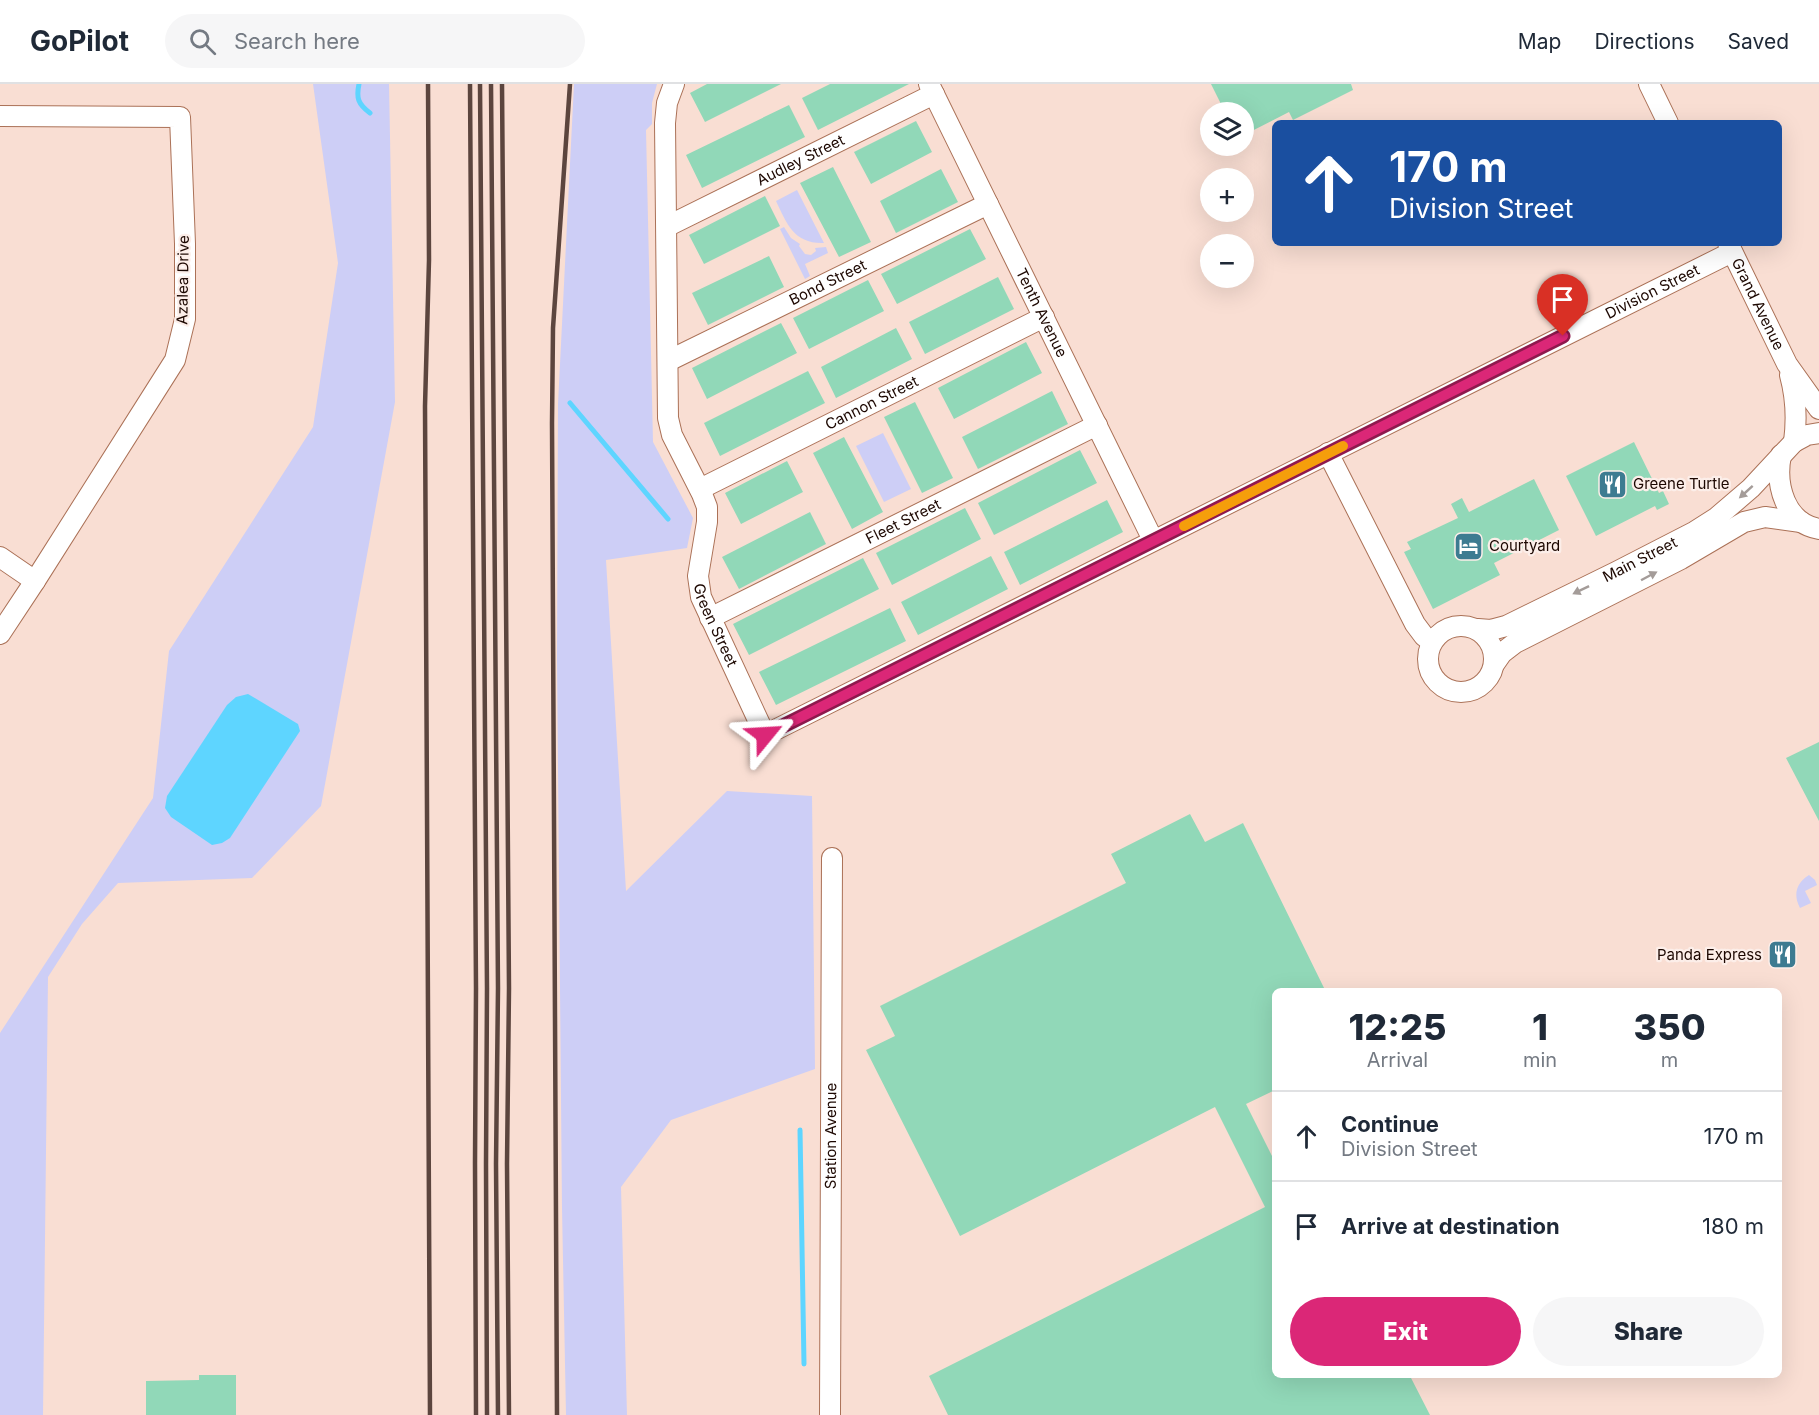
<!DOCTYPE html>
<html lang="en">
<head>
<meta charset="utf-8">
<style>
	body { margin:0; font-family:Inter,sans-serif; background:#f6f6f7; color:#1f2937; height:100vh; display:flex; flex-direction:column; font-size:22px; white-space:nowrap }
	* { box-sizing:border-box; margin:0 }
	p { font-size:20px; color:#747a83 }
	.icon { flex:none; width:33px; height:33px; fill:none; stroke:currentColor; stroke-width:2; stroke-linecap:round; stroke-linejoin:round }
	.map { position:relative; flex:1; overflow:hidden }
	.details { position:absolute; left:1272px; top:904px; width:510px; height:390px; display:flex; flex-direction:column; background:#fff; border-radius:9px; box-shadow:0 6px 24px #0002 }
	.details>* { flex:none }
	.top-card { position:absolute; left:1272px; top:36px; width:510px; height:126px; border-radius:9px; box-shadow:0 6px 24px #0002; background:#1a4fa0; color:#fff; overflow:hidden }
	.tools { position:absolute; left:1200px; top:18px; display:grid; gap:12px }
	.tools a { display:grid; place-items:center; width:54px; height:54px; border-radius:50%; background:#fff; box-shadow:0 6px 24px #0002; font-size:30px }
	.pin { position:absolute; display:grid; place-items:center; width:51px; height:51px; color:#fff; margin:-62px -26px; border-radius:50% 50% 50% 0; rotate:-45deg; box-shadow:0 0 6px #0007 }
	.pin .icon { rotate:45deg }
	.me { position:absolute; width:66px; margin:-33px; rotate:63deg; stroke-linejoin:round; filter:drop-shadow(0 0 4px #0008) }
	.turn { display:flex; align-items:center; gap:21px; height:126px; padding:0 18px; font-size:27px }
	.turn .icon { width:78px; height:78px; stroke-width:2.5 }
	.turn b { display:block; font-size:42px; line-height:51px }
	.eta { display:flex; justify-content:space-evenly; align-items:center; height:102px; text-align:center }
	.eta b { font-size:36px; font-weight:800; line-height:42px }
	.button { display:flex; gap:12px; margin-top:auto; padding:12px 18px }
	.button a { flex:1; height:69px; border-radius:36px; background:#db2777; color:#fff; font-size:24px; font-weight:800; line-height:69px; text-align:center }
	.button a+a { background:#f6f6f7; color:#1f2937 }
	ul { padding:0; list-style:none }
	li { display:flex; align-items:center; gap:18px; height:90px; padding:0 18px; border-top:2px solid #e0e1e3 }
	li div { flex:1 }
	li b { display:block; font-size:22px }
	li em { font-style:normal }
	header { display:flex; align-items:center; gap:36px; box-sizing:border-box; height:84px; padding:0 30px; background:#fff; border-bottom:2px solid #e0e1e3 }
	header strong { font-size:28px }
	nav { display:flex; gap:33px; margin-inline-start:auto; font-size:21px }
	.search { width:420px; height:54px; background:#f6f6f7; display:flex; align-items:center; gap:15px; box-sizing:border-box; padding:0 21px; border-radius:33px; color:#747a83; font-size:22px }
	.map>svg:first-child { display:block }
</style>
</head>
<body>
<header>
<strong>GoPilot</strong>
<div class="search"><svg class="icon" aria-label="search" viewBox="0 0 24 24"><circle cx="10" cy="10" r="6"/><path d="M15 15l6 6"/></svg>Search here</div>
<nav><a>Map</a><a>Directions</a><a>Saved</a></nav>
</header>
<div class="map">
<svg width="1819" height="1331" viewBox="0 0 1819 1331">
	<rect width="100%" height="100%" fill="#f9ded3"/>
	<path fill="#cdcef6" d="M313,0H389L395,318L321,722L252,794L118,799L82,840L48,893L43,1331H0V949L153,714L169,567L313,343L338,179Z
		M574,0H657L652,19V40L646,46L653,358L693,434L687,464L606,476L626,807L727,707L812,712L815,985L671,1036L621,1103L627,1331H566L562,1124L557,574L558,320Z
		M797,106L824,159C794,160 787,140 776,117Z
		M784,143L791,154L800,160L799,162L805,170L811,171L816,167L815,164L826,163L828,169L805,180L810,192L805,195L780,145Z
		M883,349L911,405L884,418L856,362Z
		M1809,791L1815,796L1817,801L1805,807L1811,819L1800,824C1793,811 1796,799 1809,791Z"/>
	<path fill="#5ed5ff" d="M248,610L298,640L300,647L230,754L222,759L212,761L171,733L165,724L167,712L227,621L236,613Z"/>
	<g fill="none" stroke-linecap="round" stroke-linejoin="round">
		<path stroke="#5ed5ff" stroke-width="5" d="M359,0C356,14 358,20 370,29
			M570,319L668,435
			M800,1046L804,1280"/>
	</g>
	<path fill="#91d8b8" d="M707,0H781L705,38L690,9Z
		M830,0H909L818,46L802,14Z
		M1211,0H1351L1353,6L1293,36L1289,28L1244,51V28H1225Z
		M789,21L805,53L702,104L686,71Z
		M916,37L932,68L871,100L854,68Z
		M833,83L871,158L839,173L800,99Z
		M941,85L958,118L896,149L880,117Z
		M765,112L780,142L704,180L689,151Z
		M970,145L986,175L897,220L881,190Z
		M769,172L784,203L708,241L692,209Z
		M998,193L1014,225L925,270L909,238Z
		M868,196L884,227L809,265L793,234Z
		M781,239L797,269L707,315L692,284Z
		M896,244L912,275L836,314L821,283Z
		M1026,258L1042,289L954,335L938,304Z
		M808,287L825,319L720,372L704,339Z
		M1052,307L1068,340L978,385L962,353Z
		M915,318L953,394L922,409L884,333Z
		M844,353L883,428L852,445L813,369Z
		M1634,358L1659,409L1663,407L1669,420L1657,426L1655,422L1596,452L1566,392Z
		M1080,366L1097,399L994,451L978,419Z
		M787,377L803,408L741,440L725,409Z
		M1534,395L1559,446L1494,479L1500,491L1433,525L1404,468L1411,465L1407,458L1458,434L1451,420L1462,414L1469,428Z
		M1107,416L1123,448L1020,501L1004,468Z
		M965,424L981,455L892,501L876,469Z
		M810,428L826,460L739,505L722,473Z
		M991,472L1008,505L918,551L901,518Z
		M863,474L879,505L749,571L733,540Z
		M890,524L906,557L776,621L759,588Z
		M1819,658V737L1786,674Z
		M1190,730L1205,758L1243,739L1326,908H1275V1006L1246,1020L1275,1078V1292H1410L1430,1331H948L929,1292L1265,1123L1215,1023L960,1152L866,966L895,952L880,922L1126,799L1111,770Z
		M199,1291H236V1331H146V1297L199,1296Z"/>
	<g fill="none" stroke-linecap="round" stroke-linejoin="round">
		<defs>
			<g id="minor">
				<path id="s1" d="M674,0L667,19L665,39L668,334L672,351L702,410L707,423V438L698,492L701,513L765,651L1732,168"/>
				<path id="s2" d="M929,0L1153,456"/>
				<path d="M1649,0L1668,39"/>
				<path d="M0,32L180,33L185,160V235L175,276L35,497L0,550"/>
				<path id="s3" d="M668,142L934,10"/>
				<path id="s4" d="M1728,159L1787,280L1819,325"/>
				<path id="s5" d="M668,277L988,120"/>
				<path d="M1790,291C1796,313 1797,335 1794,358"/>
				<path d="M1328,369L1415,540L1424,552L1432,558"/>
				<path d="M1781,371C1775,401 1785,439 1819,445"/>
				<path id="s6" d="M700,405L1044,233"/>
				<path d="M0,473L35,497"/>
				<path id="s7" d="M710,534L1097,341"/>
				<circle cx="1461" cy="575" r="33"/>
				<path id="s8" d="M1478,545L1491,546L1506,542L1616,488L1694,448L1716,434L1751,404L1794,358L1807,351L1819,349"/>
				<path d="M1495,579L1502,569L1515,559L1681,475L1744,438L1765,433L1801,438"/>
				<path id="s9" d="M830,1331L832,774"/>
			</g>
		</defs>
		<use href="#minor" stroke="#ab7157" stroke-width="22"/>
		<use href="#minor" stroke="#fff" stroke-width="20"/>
		<path stroke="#5c453e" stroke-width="4.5" d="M428,0L429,176L425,322L430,1331
			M470,0L476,904L475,1079L476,1331
			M480,0L487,904L486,1080L487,1331
			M491,0L498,904L496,1080L498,1331
			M502,0L509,904L507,1080L509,1331
			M557,1331L552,339L553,244L570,0"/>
	</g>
	<defs><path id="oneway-solid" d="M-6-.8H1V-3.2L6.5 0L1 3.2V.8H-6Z" transform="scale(1.5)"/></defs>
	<g fill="#a49c99">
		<use href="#oneway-solid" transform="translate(1746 408) rotate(138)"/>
		<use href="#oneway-solid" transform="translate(1649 492) rotate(-28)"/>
		<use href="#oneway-solid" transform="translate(1581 506) rotate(154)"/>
	</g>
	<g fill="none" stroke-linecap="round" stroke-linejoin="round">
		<defs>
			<path id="route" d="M765,651L1563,252"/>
		</defs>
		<use href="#route" stroke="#8e194d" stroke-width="15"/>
		<use href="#route" stroke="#db2777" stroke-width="10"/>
		<path stroke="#f59e0b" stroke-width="10" d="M1184,442L1343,362"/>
	</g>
	<defs>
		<symbol id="restaurant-square" viewBox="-11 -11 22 22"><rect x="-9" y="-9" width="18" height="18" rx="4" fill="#3d7b91" stroke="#fceee9"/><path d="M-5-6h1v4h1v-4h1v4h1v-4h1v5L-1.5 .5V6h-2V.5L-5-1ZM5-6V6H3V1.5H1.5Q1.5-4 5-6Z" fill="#fff"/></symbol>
		<symbol id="hotel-square" viewBox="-11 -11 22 22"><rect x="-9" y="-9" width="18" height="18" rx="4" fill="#3d7b91" stroke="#fceee9"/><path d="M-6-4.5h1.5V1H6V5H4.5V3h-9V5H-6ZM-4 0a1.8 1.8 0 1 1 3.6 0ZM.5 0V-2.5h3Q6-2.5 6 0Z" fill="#fff"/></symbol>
	</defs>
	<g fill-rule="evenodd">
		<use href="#restaurant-square" x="1596" y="384" width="33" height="33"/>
		<use href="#hotel-square" x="1452" y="446" width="33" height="33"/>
		<use href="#restaurant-square" x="1766" y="854" width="33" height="33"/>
	</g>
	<g text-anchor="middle" stroke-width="4.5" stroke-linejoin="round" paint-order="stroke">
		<g font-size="15" fill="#1c0701" stroke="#fceee9">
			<text dy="5" stroke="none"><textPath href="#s3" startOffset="148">Audley Street</textPath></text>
			<text transform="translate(183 196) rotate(-89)" y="5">Azalea Drive</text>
			<text dy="5" stroke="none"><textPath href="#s5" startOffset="178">Bond Street</textPath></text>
			<text dy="5" stroke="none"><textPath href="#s1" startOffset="1668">Division Street</textPath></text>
			<text dy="5" stroke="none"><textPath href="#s4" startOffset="68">Grand Avenue</textPath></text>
			<text dy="5" stroke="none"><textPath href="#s2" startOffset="255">Tenth Avenue</textPath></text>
			<text dy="5" stroke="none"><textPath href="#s6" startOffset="192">Cannon Street</textPath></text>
			<text dy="5" stroke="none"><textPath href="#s7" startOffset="216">Fleet Street</textPath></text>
			<text dy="5" stroke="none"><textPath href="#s8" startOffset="178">Main Street</textPath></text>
			<text dy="5" stroke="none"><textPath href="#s1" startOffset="555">Green Street</textPath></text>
			<text dy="5" stroke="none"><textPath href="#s9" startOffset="279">Station Avenue</textPath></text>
		</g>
		<g font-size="15" fill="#1c0701" stroke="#fceee9" text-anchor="start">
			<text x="1633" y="405">Greene Turtle</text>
			<text x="1489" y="467">Courtyard</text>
			<text x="1762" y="876" text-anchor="end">Panda Express</text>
		</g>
	</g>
</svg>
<div class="tools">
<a><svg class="icon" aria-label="layers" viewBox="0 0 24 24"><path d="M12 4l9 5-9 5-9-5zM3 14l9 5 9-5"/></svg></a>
<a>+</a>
<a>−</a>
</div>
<div class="pin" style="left:1563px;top:252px;background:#d93025"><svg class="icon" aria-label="arrive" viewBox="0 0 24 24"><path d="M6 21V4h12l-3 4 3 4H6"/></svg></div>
<svg class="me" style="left:765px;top:651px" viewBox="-20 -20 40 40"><path d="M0-17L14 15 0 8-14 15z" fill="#db2777" stroke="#fff" stroke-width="4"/></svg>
<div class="top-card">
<div class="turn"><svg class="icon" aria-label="ahead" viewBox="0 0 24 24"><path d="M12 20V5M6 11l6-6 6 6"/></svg><div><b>170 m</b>Division Street</div></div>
</div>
<section class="details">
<div class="eta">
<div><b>12:25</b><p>Arrival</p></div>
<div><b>1</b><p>min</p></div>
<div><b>350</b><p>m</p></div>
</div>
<ul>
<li><svg class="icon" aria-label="ahead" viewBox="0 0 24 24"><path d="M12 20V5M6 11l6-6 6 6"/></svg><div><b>Continue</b><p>Division Street</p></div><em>170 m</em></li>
<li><svg class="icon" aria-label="arrive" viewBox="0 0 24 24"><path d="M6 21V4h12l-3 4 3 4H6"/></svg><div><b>Arrive at destination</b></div><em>180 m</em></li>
</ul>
<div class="button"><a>Exit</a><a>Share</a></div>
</section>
</div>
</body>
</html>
